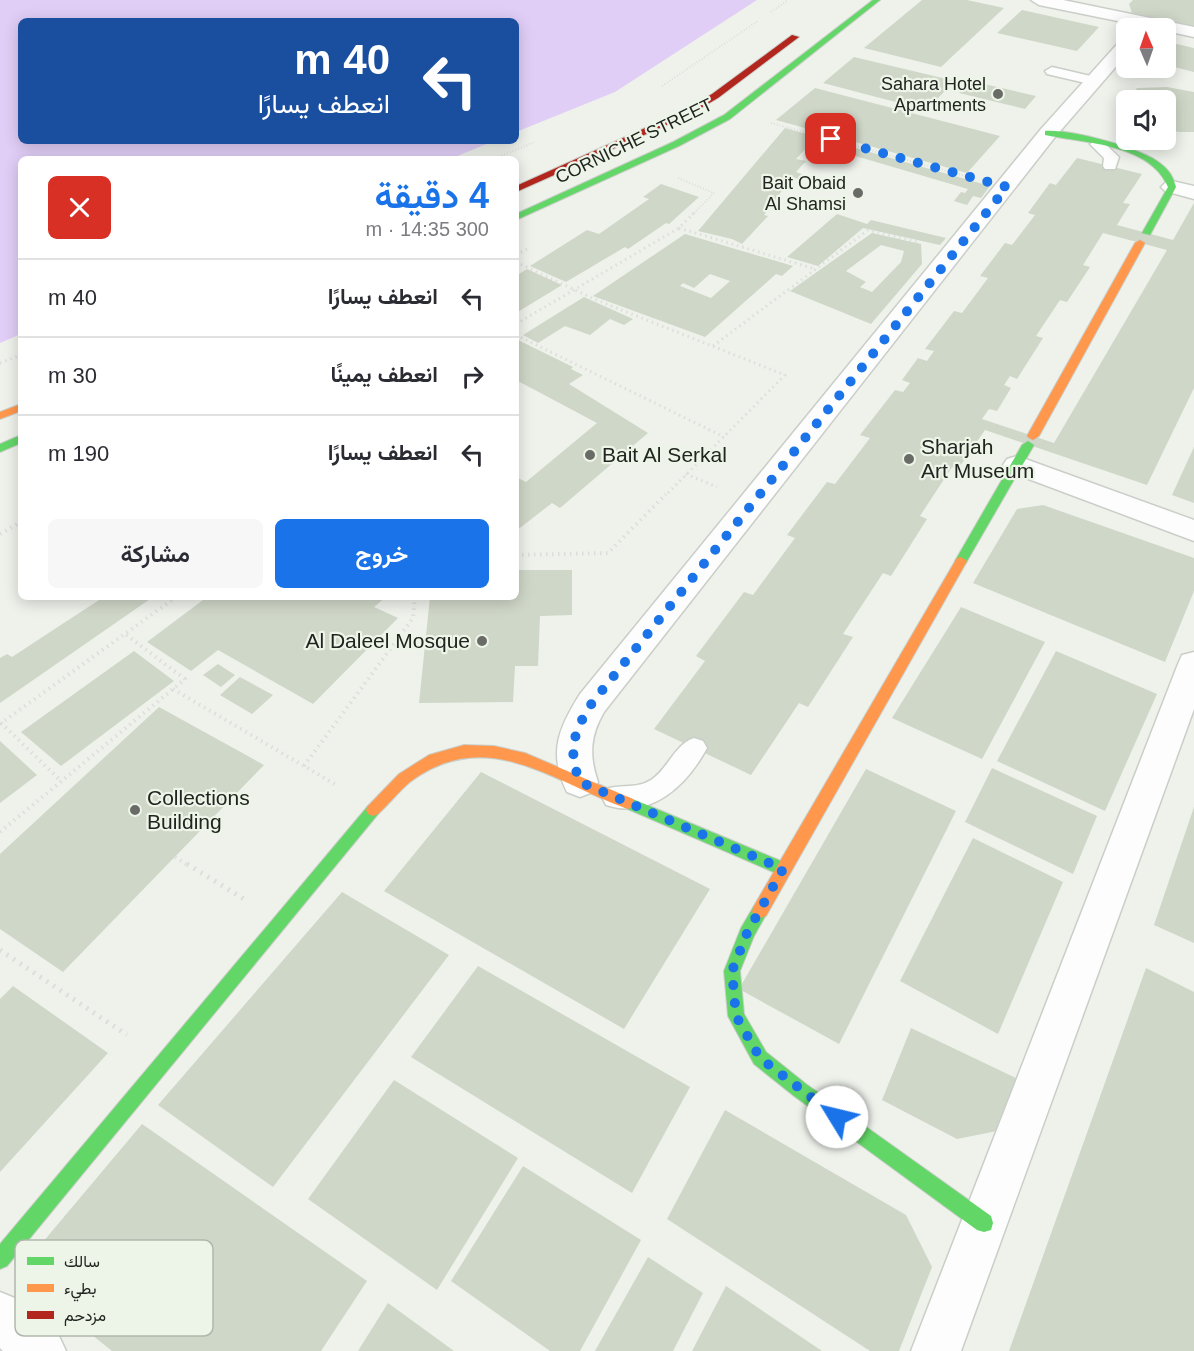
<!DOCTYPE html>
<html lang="ar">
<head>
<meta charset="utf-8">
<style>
	body { margin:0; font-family:Arial,Vazirmatn,sans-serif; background:#f7f7f7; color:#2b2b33; direction:rtl; height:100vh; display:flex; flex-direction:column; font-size:22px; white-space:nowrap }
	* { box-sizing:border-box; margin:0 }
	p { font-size:20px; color:#7c7c81 }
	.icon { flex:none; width:33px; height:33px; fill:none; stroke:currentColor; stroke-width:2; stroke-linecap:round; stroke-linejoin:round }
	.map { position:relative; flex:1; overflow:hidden; direction:ltr }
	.details { position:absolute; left:18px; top:156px; width:501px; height:444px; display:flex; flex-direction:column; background:#fff; border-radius:9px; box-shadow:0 3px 15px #0003; direction:rtl }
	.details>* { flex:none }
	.hud { position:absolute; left:18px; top:18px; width:501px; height:126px; border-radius:9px; box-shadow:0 3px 15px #0003; direction:rtl; background:#1a4fa0; color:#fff; overflow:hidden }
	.needle { width:39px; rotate:358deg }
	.tools { position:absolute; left:1116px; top:18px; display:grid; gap:12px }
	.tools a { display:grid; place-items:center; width:60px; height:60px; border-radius:9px; background:#fff; box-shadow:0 3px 15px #0003; font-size:30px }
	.pin { position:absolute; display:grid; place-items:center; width:51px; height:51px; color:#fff; margin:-26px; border-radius:12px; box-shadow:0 3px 9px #0006 }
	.me { position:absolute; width:66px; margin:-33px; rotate:306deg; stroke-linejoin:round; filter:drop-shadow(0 0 4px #0008) }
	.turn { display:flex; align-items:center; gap:21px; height:126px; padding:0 30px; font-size:27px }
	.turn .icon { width:78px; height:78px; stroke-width:2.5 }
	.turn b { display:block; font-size:42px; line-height:51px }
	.round { display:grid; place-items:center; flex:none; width:63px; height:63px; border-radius:9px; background:#f7f7f7 }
	.summary { display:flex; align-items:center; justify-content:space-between; height:102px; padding:0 30px }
	h1 { font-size:36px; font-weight:600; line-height:45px; color:#1a73e8 }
	.cta { display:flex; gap:12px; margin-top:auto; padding:12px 30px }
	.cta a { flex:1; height:69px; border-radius:9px; background:#1a73e8; color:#fff; font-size:24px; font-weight:600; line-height:69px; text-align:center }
	.cta a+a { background:#f7f7f7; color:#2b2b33 }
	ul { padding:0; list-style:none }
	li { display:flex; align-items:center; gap:18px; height:78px; padding:0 30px; border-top:2px solid #e1e1e2 }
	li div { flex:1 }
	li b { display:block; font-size:22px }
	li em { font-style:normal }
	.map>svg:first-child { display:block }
</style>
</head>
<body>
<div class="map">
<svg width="1194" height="1351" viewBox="0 0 1194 1351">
	<rect width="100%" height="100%" fill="#eef2eb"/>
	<path fill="#e1cef7" d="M0,0H757L615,92L516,132V21H21V141H494L450,159H21V334L0,343Z"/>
	<path fill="#cfd7c8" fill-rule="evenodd" d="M922,0H967L1004,8L941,67L864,48Z
		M1133,0H1194V27L1132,13L1129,4Z
		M1022,10L1099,27L1077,51L997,33Z
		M1166,44H1177L1194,48V72L1166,65Z
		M854,57L955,81L926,110L823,83Z
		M971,81L1036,96L1025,109L959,93Z
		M1167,87L1194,92V132H1179L1166,129V100H1128L1137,88Z
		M815,88L1000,136L967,173L776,120Z
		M785,128L990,186L981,198L973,196L967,205L954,201L961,192L965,193L968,189L811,143L796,159L806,161L796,172L807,176L802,180L792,177L764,215L768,216L742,244L732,239L698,231Z
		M1077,158L1142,174L1123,203L1130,204L1117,225L1173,240L1194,203V388L1147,485L985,430L958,469L952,467L920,516L927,519L891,576L883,573L843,634L853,637L808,707L799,703L751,775L654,729L705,661L696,656L744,592L753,595L795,538L787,535L827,482L835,484L870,438L860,435L895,390L903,392L910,383L902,380L918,358L927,361L934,351L925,349L954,311L962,313L988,278L980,276L1005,243L1012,245L1035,215L1028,213L1050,183L1056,185ZM1103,233L1167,250L1054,443L982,419L989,409L997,411L1011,388L1004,385L1010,376L1017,379L1043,338L1036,336L1060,300L1067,302L1090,267L1083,265Z
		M661,184L699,197L669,224L666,223L628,249L625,247L566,282L530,266L587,230L599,234L649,199L643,197Z
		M837,214L867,224L871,220L946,238L940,245L863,228L818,266L787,257Z
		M872,233L921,244L922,264L871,324L790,291ZM881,245L904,251L901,262L872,292L860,287L866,282L846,271Z
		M685,234L722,245L793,266L782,276L776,274L705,337L593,296ZM710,274L730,281L711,298L680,286L683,283L694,288Z
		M527,269L562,285L516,313V276Z
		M584,297L633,319L624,325L610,319L590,335L565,326L538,343L523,335Z
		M516,339L573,367L571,369L583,375L569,384L648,433L560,508L552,503L516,531V477L526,482L597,423L516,380Z
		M1194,447V503L1172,495Z
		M1043,505L1194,558V591L1165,662L973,583L1017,509Z
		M516,570H572V615L540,616L538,666H515L513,702L419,703L430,597H516Z
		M95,597H153L0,703V658L7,654L12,657L99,600Z
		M207,597H386L374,607L398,618L313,704L218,650L191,671L147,642Z
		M961,607L1045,642L982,759L892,718Z
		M134,651L174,681L61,766L21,732Z
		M1056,651L1157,694L1105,811L997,761Z
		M218,664L235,675L221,687L203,675Z
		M240,677L273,695L252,714L220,695Z
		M159,707L264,765L63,972L0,929V854Z
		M0,741L37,775L0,803Z
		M992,768L1097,816L1073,874L965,822Z
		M866,769L956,811L839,1044L739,989Z
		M481,772L710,889L624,1029L384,891Z
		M1194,807V943L1154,925Z
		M973,838L1063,882L998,1034L900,981Z
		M342,892L449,955L273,1187L158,1105Z
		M478,966L690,1087L632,1193L411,1057Z
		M1146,968L1194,992V1351H1009Z
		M13,986L108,1053L0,1172V999Z
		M911,1028L1020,1080L1007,1129L957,1139L882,1100Z
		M394,1080L518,1158L437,1290L308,1199Z
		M725,1110L906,1215L932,1267L899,1351H870L667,1219Z
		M142,1124L367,1281L321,1351H112L16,1274Z
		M523,1166L641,1240L580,1351H550L451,1281Z
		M648,1257L703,1293L673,1351H595Z
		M726,1286L822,1351H692Z
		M388,1303L454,1351H358Z"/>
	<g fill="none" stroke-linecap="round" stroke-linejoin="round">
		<defs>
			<path id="lane" d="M1052,67L1099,78L1101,81L1094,85L1047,74L1045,71Z
				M1097,140L1102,141L1119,157L1115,169H1105L1103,166L1104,158L1090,144Z
				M694,738L703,741L707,748C687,785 651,820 606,805L602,797L606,789C621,784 637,789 651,780C668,769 675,744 694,738Z"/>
			<path id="street" d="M1031,0H1063L1194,27V37L1166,31V28H1152L1039,5Z
				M1126,40V55L1055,137L604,712C590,736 589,756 598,782L593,792L580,797L567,792C548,753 558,729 580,694L1041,129L1120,41Z
				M1172,181L1194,186V199L1165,191L1161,187L1165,183Z
				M1017,456L1194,520V541L1007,471L1003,465L1007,459Z
				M1194,652V709L961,1351H911L1178,664L1182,655Z
				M0,1292L17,1299L58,1334L66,1351H3L0,1348Z"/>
			<path id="fast" d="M873,0H880L730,119L679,146L516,220V214L673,142L724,115Z
				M1045,131C1070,129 1142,148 1161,164C1170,171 1173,177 1176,187L1150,235L1142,233L1168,187C1151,144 1084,143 1045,135Z
				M21,435V443L0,452V444Z
				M1028,441L1034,445L967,561L965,564H957L955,561L1022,445Z
				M628,797L788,864L791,869L788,874L783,876L778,874L623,807L621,803L623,799Z
				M373,804L378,806L380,810L378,814L7,1266L0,1269V1244L368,806Z
				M760,904L766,906L768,911L754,936L740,971L744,1014L766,1052L806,1084L991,1216L993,1223L991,1230L984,1232L977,1230L794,1096L754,1064L728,1016L724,971L741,928L754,906Z"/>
			<path id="slow" d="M1140,240L1145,243L1039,436L1033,440L1029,438L1027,436L1135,243Z
				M21,404V411L0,419V412Z
				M961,557L967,561L766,916L760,918L754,916L752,911L754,906L957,558Z
				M464,745L494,746L525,753L633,799L635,803L633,807L628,809C554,783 487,724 410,782C399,791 389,804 378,814L373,816L368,814L366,810L368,806L399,774L429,755Z"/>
			<path id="jam" d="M792,35L799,37L718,98L689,115L516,192V186L683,111L712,94Z"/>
		</defs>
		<use href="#lane" stroke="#cacec8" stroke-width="3"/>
		<use href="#street" stroke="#cacec8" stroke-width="3"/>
		<use href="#fast" stroke="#cacec8" stroke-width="2"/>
		<use href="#slow" stroke="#cacec8" stroke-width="2"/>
		<use href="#jam" stroke="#cacec8" stroke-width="2"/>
		<path stroke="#dddedc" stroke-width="2" stroke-dasharray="1 2" stroke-linecap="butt" d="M771,12L788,0
			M662,86L758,21
			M771,123L969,177
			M493,159L535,142
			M678,178L714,193L692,215"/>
		<path stroke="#dddedc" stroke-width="3" stroke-dasharray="1.5 4" stroke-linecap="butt" d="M679,228L815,269
			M516,255L529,248
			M516,262L594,299L785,375L665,496
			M516,324L679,228L694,213
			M516,335L724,437
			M713,346L868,230L918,242
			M0,363L21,355
			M686,474L717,487"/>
		<path stroke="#dddedc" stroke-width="4" stroke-dasharray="1.5 4.5" stroke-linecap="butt" d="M0,534L21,522
			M516,555L608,553L666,494
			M173,689L338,786
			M1,723L61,781
			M0,724L176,597
			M304,766L413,618L415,597
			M0,832L185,679L125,634
			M175,857L189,866"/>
		<path stroke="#dddedc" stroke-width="5" stroke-dasharray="2 6" stroke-linecap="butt" d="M187,864L244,899
			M0,950L127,1035"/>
		<use href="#lane" fill="#fcfdfc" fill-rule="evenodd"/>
		<use href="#street" fill="#fcfdfc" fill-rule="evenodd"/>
		<use href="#fast" fill="#63d668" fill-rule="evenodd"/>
		<use href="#slow" fill="#ff974d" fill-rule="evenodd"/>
		<use href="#jam" fill="#b3261e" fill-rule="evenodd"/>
	</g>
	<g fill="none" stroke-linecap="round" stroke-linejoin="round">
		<path stroke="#1a73e8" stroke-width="10" stroke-dasharray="0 18" d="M831,139L1007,187L592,703C574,731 567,750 580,782L783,869L747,933L732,971L736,1016L760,1058L837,1117"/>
	</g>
	<g fill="#696c66" stroke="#edf5e8" stroke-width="2">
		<circle cx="998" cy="94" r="6"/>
		<circle cx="858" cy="193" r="6"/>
		<circle cx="590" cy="455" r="6"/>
		<circle cx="909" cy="459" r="6"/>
		<circle cx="482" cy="641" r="6"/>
		<circle cx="135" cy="810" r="6"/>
	</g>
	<g text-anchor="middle" stroke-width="4.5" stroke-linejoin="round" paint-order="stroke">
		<g font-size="18" fill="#21241f" stroke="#edf5e8" text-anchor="end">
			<text x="986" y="90">Sahara Hotel<tspan x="986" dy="21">Apartments</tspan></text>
			<text x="846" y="189">Bait Obaid<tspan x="846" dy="21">Al Shamsi</tspan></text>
		</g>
		<g font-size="18" fill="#21241f" stroke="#edf5e8">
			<text transform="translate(634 141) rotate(-26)" y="6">CORNICHE STREET</text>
		</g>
		<g font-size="21" fill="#21241f" stroke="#edf5e8" text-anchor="start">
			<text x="921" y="454">Sharjah<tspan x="921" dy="24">Art Museum</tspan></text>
			<text x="602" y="462">Bait Al Serkal</text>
			<text x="470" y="648" text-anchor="end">Al Daleel Mosque</text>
			<text x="147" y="805">Collections<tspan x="147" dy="24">Building</tspan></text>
		</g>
	</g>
	<rect x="15" y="1240" width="198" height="96" rx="9" fill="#edf5e8" stroke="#b0b6ac" stroke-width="1.5"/>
	<rect x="27" y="1257" width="27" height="8" fill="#63d668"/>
	<rect x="27" y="1284" width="27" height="8" fill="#ff974d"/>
	<rect x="27" y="1311" width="27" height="8" fill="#b3261e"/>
	<g font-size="16" fill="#21241f">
		<text x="64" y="1267">سالك</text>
		<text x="64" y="1294">بطيء</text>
		<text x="64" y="1321">مزدحم</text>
	</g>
</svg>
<div class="tools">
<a><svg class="needle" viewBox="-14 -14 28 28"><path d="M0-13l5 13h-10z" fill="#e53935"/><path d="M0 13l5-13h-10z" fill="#7c7c81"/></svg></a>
<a><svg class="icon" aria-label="sound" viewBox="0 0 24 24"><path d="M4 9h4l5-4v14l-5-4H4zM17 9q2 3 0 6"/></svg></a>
</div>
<div class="pin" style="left:831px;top:139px;background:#d93025"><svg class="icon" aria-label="arrive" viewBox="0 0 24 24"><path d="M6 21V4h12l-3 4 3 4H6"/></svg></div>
<svg class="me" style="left:837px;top:1117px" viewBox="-20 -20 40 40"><circle r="19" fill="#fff"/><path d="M0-13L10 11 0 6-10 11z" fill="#1a73e8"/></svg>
<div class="hud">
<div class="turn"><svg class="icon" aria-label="left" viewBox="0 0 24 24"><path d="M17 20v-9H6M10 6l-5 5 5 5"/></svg><div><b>40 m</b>انعطف يسارًا</div></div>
</div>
<section class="details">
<div class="summary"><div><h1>4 دقيقة</h1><p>300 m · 14:35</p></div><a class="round" style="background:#d93025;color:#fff"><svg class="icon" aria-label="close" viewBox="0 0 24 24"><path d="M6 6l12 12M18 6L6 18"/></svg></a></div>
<ul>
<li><svg class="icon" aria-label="left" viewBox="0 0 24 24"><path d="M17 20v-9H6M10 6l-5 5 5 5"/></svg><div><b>انعطف يسارًا</b></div><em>40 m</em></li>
<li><svg class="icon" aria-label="right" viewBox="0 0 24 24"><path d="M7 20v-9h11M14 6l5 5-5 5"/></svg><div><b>انعطف يمينًا</b></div><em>30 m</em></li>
<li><svg class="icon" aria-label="left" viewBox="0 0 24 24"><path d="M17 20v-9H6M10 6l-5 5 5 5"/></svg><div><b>انعطف يسارًا</b></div><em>190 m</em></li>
</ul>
<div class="cta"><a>خروج</a><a>مشاركة</a></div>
</section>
</div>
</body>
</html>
